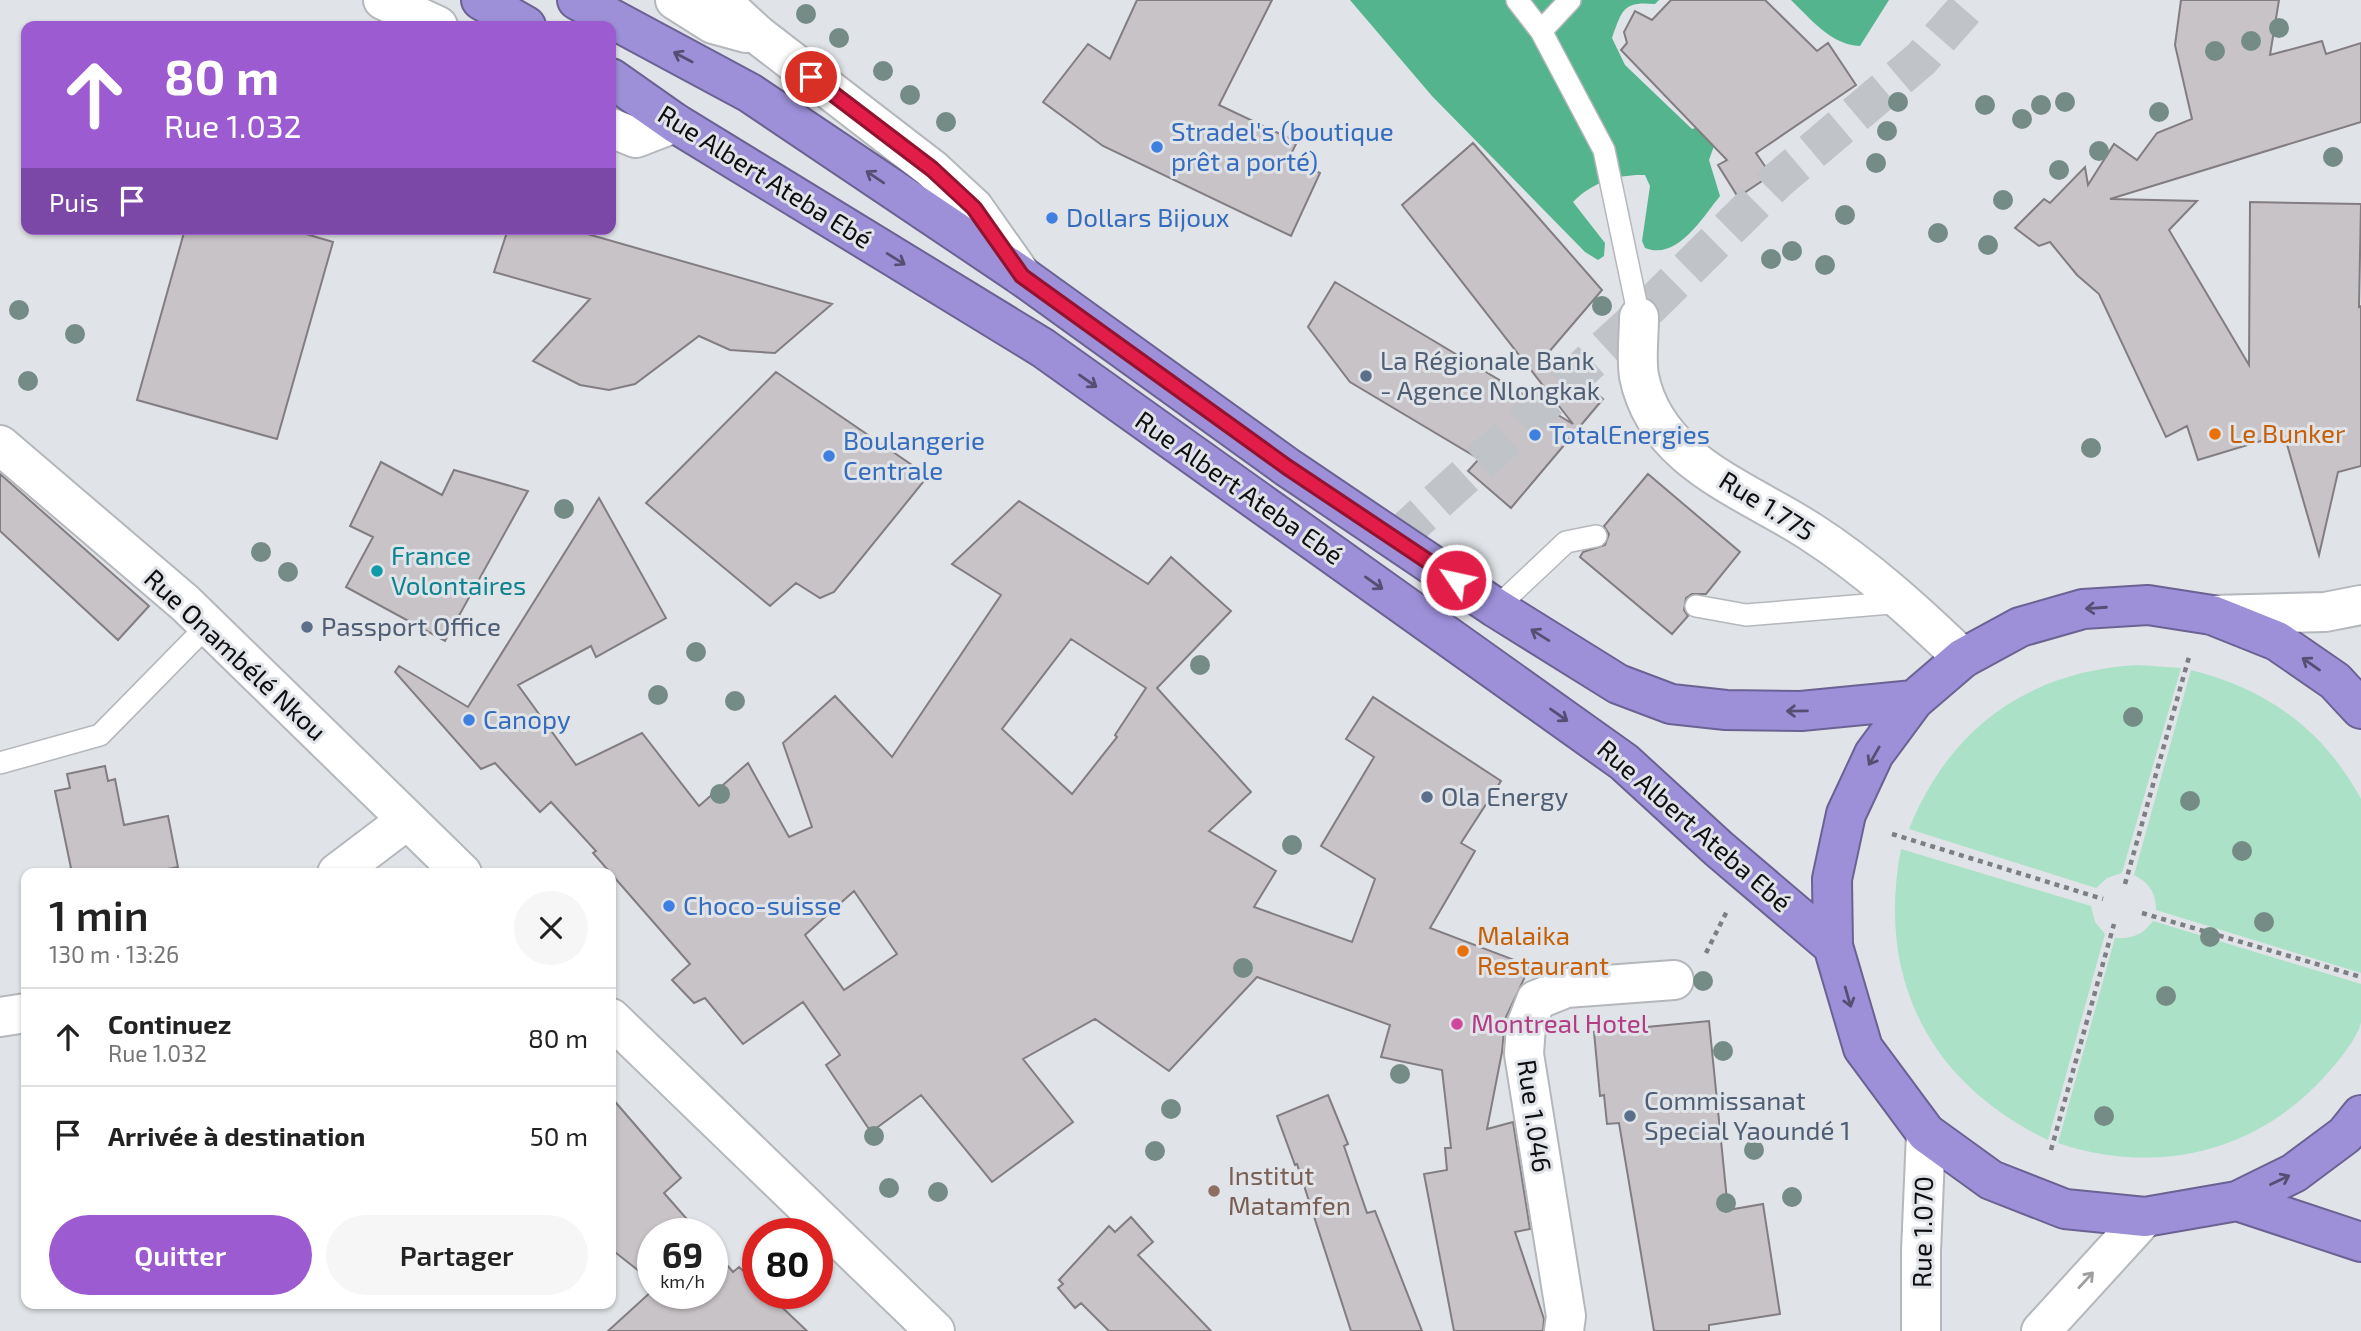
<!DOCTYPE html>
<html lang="fr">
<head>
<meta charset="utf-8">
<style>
	body { margin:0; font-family:"Exo 2",sans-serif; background:#f6f6f6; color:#222; height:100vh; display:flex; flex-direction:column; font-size:26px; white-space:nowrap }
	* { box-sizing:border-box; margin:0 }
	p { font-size:23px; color:#767676 }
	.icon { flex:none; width:38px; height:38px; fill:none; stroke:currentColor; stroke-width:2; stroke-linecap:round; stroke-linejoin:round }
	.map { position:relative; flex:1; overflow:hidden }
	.drawer { position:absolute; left:21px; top:868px; width:595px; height:441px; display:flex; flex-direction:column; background:#fff; border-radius:14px; box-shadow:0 2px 5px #0004 }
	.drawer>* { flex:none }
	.banner { position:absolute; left:21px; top:21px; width:595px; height:214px; border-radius:14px; box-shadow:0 2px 5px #0004; background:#9c5bd1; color:#fff; overflow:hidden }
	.speed { position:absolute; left:637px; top:1218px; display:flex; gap:14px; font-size:35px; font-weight:700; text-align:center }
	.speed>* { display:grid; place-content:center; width:91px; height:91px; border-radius:50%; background:#fff; box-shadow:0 2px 5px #0004; line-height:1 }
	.speed small { font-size:18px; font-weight:400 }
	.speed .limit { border:10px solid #d22; background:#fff; color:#111 }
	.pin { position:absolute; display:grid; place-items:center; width:60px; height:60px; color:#fff; margin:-30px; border:4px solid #fff; border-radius:50%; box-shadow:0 2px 7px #0007 }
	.me { position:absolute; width:77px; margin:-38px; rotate:304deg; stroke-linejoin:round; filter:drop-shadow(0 0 5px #0008) }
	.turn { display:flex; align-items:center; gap:24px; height:147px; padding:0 28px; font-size:32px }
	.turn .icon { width:91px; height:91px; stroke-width:2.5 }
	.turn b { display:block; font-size:49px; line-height:60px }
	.then { display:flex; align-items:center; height:66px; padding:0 28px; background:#0003; gap:14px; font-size:26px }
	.round { display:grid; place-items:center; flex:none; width:74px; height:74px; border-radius:37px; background:#f6f6f6 }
	.head { display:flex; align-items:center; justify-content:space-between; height:119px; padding:0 28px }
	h1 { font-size:42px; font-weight:600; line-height:52px }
	.primary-button { display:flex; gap:14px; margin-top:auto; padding:14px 28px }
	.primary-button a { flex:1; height:80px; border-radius:42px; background:#9c5bd1; color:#fff; font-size:28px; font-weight:600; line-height:80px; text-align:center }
	.primary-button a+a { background:#f6f6f6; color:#222 }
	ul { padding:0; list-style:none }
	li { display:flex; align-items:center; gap:21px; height:98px; padding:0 28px; border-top:2px solid #e0e0e0 }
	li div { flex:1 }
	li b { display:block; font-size:26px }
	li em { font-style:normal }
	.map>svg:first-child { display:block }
</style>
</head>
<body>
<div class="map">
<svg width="2361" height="1331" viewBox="0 0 2361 1331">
	<rect width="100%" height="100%" fill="#e0e3e7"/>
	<path fill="#abe1c7" d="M2138,665L2181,668L2122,873L2107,878L2096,888L1909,829C1950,727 2029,671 2138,665Z
		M2191,670C2267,689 2323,729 2361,799V973L2156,910C2156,892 2149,883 2134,875Z
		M1901,849L2091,906L2095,922L2105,934L2048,1140C1929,1083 1876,978 1901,849Z
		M2153,921L2361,984C2361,996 2361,1010 2361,1022C2358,1038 2337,1063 2326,1075C2256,1153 2156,1176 2058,1143L2115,938C2132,939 2143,935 2153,921Z"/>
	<path fill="#54b48d" d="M1350,0H1659L1655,4C1623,1 1622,10 1612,38L1625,65L1692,129L1705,125L1719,132L1709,160L1720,196C1703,217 1677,261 1645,248L1642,241L1650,186L1645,175C1618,174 1592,182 1573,202L1605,243L1604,256L1598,260L1585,252L1432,96Z
		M1791,0H1889L1860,46C1831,45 1811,19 1791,0Z"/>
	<path fill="#c8c3c6" stroke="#827d80" stroke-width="2" fill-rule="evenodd" d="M1137,0H1272L1219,105L1297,142L1289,158L1320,173L1291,236L1103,146L1043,102L1088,44L1110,59Z
		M1671,0H1765L1817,51L1828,43L1856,85L1756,153L1771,175L1738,197L1718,165L1727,160L1621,50L1627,43L1624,32L1635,11L1652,20Z
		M2181,0H2279L2270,55L2322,41L2326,54L2361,43V122L2110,199L2197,201L2169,230L2249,365L2250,202L2361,204L2359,307L2361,306V466L2338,472L2319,555L2284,434L2198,460L2187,426L2166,437L2099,294L2077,275L2050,242L2039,246L2015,228L2044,199L2050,203L2085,167L2088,185L2114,144L2137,160L2157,133L2192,119L2175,45Z
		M1473,143L1602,290L1548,353L1603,399L1511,508L1468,471L1479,459L1350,382L1308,327L1335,282L1573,424L1402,205Z
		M185,229H289L333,242L277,439L137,400Z
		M508,229H570L832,304L775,353L730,350L699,336L635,384L609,390L580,385L533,361L590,299L494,272Z
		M776,372L928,476L834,592L820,598L796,583L770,606L646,503Z
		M381,462L442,495L454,470L528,491L445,641L346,587L373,537L350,526Z
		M0,474L149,606L118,640L0,531Z
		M1648,474L1740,552L1706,594H1692L1686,598L1684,610L1688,616L1672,634L1580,557L1583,552L1605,545L1609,534L1604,526Z
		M599,498L666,618L596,657L591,646L518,685L576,765L642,733L699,806L748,763L789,837L812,827L783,743L835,696L892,757L1001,595L952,564L1019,501L1148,584L1171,557L1231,611L1157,688L1251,792L1209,831L1276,871L1254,907L1352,942L1375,879L1321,846L1374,757L1346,739L1373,697L1501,781L1461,843L1475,851L1430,928L1530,966L1505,1019L1502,1052L1487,1129L1513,1122L1530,1229L1515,1232L1544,1319L1543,1331H1454L1424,1174L1447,1170L1445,1148H1451L1442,1070L1381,1057L1390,1025L1257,977L1169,1071L1095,1019L1023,1059L1073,1122L992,1182L921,1095L871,1132L826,1065L840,1055L803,1002L743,1044L705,998L694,1003L672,980L690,964L593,853L596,851L551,802L540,812L495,763L481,769L395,672L399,666L468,707ZM1071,639L1146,688L1115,735L1117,737L1072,794L1002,729ZM854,891L897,954L844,990L805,935Z
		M105,766L108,781L115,779L124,825L168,816L178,867L147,873H72L55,791L70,788L67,774Z
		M1709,1021L1728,1210L1763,1204L1780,1314L1709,1325V1331H1654L1619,1123L1607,1124L1604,1095L1600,1096L1594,1032Z
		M1328,1095L1348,1144L1344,1146L1367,1213L1375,1211L1422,1331H1351L1297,1164L1295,1165L1277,1116Z
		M611,1097L681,1178L664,1193L700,1234H653V1282L611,1249Z
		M1131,1217L1153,1242L1138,1255L1211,1331H1109L1081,1303L1075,1308L1058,1288L1063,1284L1059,1280L1109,1226L1115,1232Z
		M712,1248L733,1272L739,1267L758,1284V1293H767L807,1331H608L653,1290V1293H712Z"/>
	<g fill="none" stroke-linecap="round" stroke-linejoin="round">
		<path stroke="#c0c3c7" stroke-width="38" stroke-dasharray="38 19" stroke-linecap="butt" d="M1395,540L1639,317L1778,180L1921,59L1973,0"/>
		<defs>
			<path id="lane" d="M1517,0L1541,31L1604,150L1639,317
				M1541,31L1570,0
				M1696,606L1746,615L1903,602
				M1496,608L1566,542L1596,536
				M0,763L100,735L208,625"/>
			<path id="street" d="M1639,317C1639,336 1636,358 1639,376C1656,462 1747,490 1811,532C1867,568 1915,612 1963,658
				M337,873L407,820
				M0,1017L26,1013
				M1564,1331L1566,1316L1524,1054L1526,1026L1536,1000L1566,988L1674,980"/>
			<path id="secondary" d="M383,0L438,26
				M675,0L713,24L746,33
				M720,0L758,35L932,169L974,208L1022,276
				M611,128L636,138L675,123
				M0,445L185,603L462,873
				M2212,615L2325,612L2361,605
				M611,1018L935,1331
				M1921,1331V1251L1926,1133
				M2041,1331L2145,1217"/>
			<path id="highway" d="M481,0L526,26
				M577,0L750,93L1022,276L1287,467L1496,608L1618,684L1671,704L1726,710L1801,711L1914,700
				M611,78L675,123L1043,348L1624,762L1719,849L1833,946
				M2361,709L2335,681L2277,641L2212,615L2148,605L2083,609L2020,627L1963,658L1914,700L1874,754L1846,814L1832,879L1833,946L1863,1048L1926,1133L1991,1180L2065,1209L2145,1217L2237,1201L2294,1173L2345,1135L2361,1115
				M2237,1201L2361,1242"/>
		</defs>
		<use href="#lane" stroke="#b4b7bb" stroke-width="24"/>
		<use href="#street" stroke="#b4b7bb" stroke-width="42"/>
		<use href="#secondary" stroke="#b4b7bb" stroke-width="42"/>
		<use href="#highway" stroke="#6b6293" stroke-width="42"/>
		<path stroke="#7d7f82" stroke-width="4.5" stroke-dasharray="5 5" stroke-linecap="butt" d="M1892,834L2103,899
			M2125,884L2189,657
			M2142,913L2361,977
			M1706,953L1727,911
			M2051,1150L2114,924"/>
		<use href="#lane" stroke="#fff" stroke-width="21"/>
		<use href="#street" stroke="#fff" stroke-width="38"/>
		<use href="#secondary" stroke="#fff" stroke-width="38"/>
		<use href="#highway" stroke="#9d90d9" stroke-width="38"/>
	</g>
	<g fill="#748c85">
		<circle cx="806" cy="14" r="10"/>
		<circle cx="2279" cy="28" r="10"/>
		<circle cx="839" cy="38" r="10"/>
		<circle cx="2251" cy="41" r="10"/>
		<circle cx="2215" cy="51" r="10"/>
		<circle cx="883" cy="71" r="10"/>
		<circle cx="910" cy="95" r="10"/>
		<circle cx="1898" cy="102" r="10"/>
		<circle cx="2065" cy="102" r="10"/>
		<circle cx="1985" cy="105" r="10"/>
		<circle cx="2041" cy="105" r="10"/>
		<circle cx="2159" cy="112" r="10"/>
		<circle cx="2022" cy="119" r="10"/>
		<circle cx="946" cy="122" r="10"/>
		<circle cx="1887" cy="131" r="10"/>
		<circle cx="2099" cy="151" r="10"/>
		<circle cx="2333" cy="157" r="10"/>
		<circle cx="1876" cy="163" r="10"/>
		<circle cx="2059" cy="170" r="10"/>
		<circle cx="2003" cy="200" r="10"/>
		<circle cx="1845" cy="215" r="10"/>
		<circle cx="1938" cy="233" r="10"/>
		<circle cx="1988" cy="245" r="10"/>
		<circle cx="1792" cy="251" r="10"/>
		<circle cx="1771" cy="259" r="10"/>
		<circle cx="1825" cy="265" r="10"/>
		<circle cx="1602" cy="306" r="10"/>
		<circle cx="19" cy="310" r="10"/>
		<circle cx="75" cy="334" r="10"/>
		<circle cx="28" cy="381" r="10"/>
		<circle cx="2091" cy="448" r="10"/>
		<circle cx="564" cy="509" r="10"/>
		<circle cx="261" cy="552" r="10"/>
		<circle cx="288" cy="572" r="10"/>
		<circle cx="696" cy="652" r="10"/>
		<circle cx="1200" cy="665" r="10"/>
		<circle cx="658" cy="695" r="10"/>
		<circle cx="735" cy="701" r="10"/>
		<circle cx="2133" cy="717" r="10"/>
		<circle cx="720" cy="794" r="10"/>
		<circle cx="2190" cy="801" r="10"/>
		<circle cx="1292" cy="845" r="10"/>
		<circle cx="2242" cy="851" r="10"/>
		<circle cx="2264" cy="922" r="10"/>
		<circle cx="2210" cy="937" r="10"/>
		<circle cx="1243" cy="968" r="10"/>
		<circle cx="1703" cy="981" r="10"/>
		<circle cx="2166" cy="996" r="10"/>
		<circle cx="1723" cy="1051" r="10"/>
		<circle cx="1400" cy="1074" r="10"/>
		<circle cx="1171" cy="1109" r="10"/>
		<circle cx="2104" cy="1116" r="10"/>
		<circle cx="874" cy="1136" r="10"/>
		<circle cx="1754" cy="1150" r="10"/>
		<circle cx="1155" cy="1151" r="10"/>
		<circle cx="889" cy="1188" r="10"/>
		<circle cx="938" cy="1192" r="10"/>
		<circle cx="1792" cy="1197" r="10"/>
		<circle cx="1726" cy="1203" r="10"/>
	</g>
	<defs><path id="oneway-shaft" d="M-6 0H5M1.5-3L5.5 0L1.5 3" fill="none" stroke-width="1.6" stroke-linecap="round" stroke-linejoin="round" transform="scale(1.75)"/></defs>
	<g stroke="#564f74">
		<use href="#oneway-shaft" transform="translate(683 57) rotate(-152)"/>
		<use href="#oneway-shaft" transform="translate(875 177) rotate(-146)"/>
		<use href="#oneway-shaft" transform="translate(896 259) rotate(32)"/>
		<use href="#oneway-shaft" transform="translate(1088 381) rotate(35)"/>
		<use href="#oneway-shaft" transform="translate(1374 583) rotate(35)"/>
		<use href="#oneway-shaft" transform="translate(2096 608) rotate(176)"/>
		<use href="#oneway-shaft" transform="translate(1540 635) rotate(-148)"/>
		<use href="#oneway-shaft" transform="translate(2311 664) rotate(-145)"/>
		<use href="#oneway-shaft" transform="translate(1797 711) rotate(179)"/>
		<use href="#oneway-shaft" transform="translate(1559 715) rotate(35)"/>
		<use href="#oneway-shaft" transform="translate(1874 756) rotate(120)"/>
		<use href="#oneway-shaft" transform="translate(1848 997) rotate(74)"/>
		<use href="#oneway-shaft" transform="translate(2280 1180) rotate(-25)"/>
	</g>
	<use stroke="#9f9f9f" href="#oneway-shaft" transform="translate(2086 1280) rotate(-47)"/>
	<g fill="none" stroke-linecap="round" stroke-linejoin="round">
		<defs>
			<path id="route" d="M811,77L932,169L974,208L1022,276L1287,467L1456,580"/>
		</defs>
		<use href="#route" stroke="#92132f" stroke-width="18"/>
		<use href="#route" stroke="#e11d48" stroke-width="12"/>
	</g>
	<g fill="#3f7fe0" stroke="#e0e3e7" stroke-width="2.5">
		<circle cx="1157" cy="147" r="7"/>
		<circle cx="1052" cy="218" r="7"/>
		<circle cx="1535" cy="435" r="7"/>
		<circle cx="829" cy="456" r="7"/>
		<circle cx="469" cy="720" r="7"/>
		<circle cx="669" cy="906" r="7"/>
	</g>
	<g fill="#5c6f8a" stroke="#e0e3e7" stroke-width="2.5">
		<circle cx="1366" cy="376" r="7"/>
		<circle cx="307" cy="627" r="7"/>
		<circle cx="1427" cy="797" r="7"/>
		<circle cx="1630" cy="1116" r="7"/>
	</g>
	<g fill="#e8710a" stroke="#e0e3e7" stroke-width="2.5">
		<circle cx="2215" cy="434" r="7"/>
		<circle cx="1463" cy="951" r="7"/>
	</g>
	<circle fill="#0f9aa8" stroke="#e0e3e7" stroke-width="2.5" cx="377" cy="571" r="7"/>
	<circle fill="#d1479c" stroke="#e0e3e7" stroke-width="2.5" cx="1457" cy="1024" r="7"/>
	<circle fill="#8d6e63" stroke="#e0e3e7" stroke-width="2.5" cx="1214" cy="1191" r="7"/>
	<g text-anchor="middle" stroke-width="6" stroke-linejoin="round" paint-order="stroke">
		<g font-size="26" fill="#366cbe" stroke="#e0e3e7" text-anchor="start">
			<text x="1171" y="141">Stradel's (boutique<tspan x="1171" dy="30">prêt a porté)</tspan></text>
			<text x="1066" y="227">Dollars Bijoux</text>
			<text x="1549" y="444">TotalEnergies</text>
			<text x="843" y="450">Boulangerie<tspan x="843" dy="30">Centrale</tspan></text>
			<text x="483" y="729">Canopy</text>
			<text x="683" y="915">Choco-suisse</text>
		</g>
		<g font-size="26" fill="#0e0e10" stroke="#e0e3e7">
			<text transform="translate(765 177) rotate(32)" y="9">Rue Albert Ateba Ebé</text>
			<text transform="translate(1239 488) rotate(35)" y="9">Rue Albert Ateba Ebé</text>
			<text transform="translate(1767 506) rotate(32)" y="9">Rue 1.775</text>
			<text transform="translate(235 655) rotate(43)" y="9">Rue Onambélé Nkou</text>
			<text transform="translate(1694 826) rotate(41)" y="9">Rue Albert Ateba Ebé</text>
			<text transform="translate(1534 1116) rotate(82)" y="9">Rue 1.046</text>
			<text transform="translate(1923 1232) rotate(-89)" y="9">Rue 1.070</text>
		</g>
		<g font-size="26" fill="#4e5e75" stroke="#e0e3e7" text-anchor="start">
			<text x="1380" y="370">La Régionale Bank<tspan x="1380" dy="30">- Agence Nlongkak</tspan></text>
			<text x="321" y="636">Passport Office</text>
			<text x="1441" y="806">Ola Energy</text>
			<text x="1644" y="1110">Commissanat<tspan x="1644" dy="30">Special Yaoundé 1</tspan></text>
		</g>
		<g font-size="26" fill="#c56008" stroke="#e0e3e7" text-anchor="start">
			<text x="2229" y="443">Le Bunker</text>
			<text x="1477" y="945">Malaika<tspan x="1477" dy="30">Restaurant</tspan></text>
		</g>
		<g font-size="26" fill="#0d838f" stroke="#e0e3e7" text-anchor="start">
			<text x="391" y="565">France<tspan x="391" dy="30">Volontaires</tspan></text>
		</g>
		<g font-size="26" fill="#b23c85" stroke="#e0e3e7" text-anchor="start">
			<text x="1471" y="1033">Montreal Hotel</text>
		</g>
		<g font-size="26" fill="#785e54" stroke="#e0e3e7" text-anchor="start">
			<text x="1228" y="1185">Institut<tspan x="1228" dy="30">Matamfen</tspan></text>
		</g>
	</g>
</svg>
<div class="speed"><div>69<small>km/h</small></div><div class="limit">80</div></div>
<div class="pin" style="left:811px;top:77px;background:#d93025"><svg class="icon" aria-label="arrive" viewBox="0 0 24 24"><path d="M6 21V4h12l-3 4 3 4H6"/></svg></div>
<svg class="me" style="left:1456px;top:580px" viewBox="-20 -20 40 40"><circle r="17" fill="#e11d48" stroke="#fff" stroke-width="3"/><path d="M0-11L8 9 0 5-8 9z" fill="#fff"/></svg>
<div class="banner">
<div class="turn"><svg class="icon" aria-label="ahead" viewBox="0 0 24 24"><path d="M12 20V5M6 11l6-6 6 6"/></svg><div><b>80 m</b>Rue 1.032</div></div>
<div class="then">Puis<svg class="icon" aria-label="arrive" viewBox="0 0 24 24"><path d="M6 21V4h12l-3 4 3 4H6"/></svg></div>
</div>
<section class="drawer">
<div class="head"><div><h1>1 min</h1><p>130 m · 13:26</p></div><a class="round"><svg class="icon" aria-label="close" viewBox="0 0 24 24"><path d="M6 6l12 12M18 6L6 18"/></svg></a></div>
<ul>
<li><svg class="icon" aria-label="ahead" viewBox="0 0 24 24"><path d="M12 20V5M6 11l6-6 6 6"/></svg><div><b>Continuez</b><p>Rue 1.032</p></div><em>80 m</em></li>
<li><svg class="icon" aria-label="arrive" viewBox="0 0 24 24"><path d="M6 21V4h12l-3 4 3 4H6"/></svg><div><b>Arrivée à destination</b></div><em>50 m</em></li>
</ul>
<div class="primary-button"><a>Quitter</a><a>Partager</a></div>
</section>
</div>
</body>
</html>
